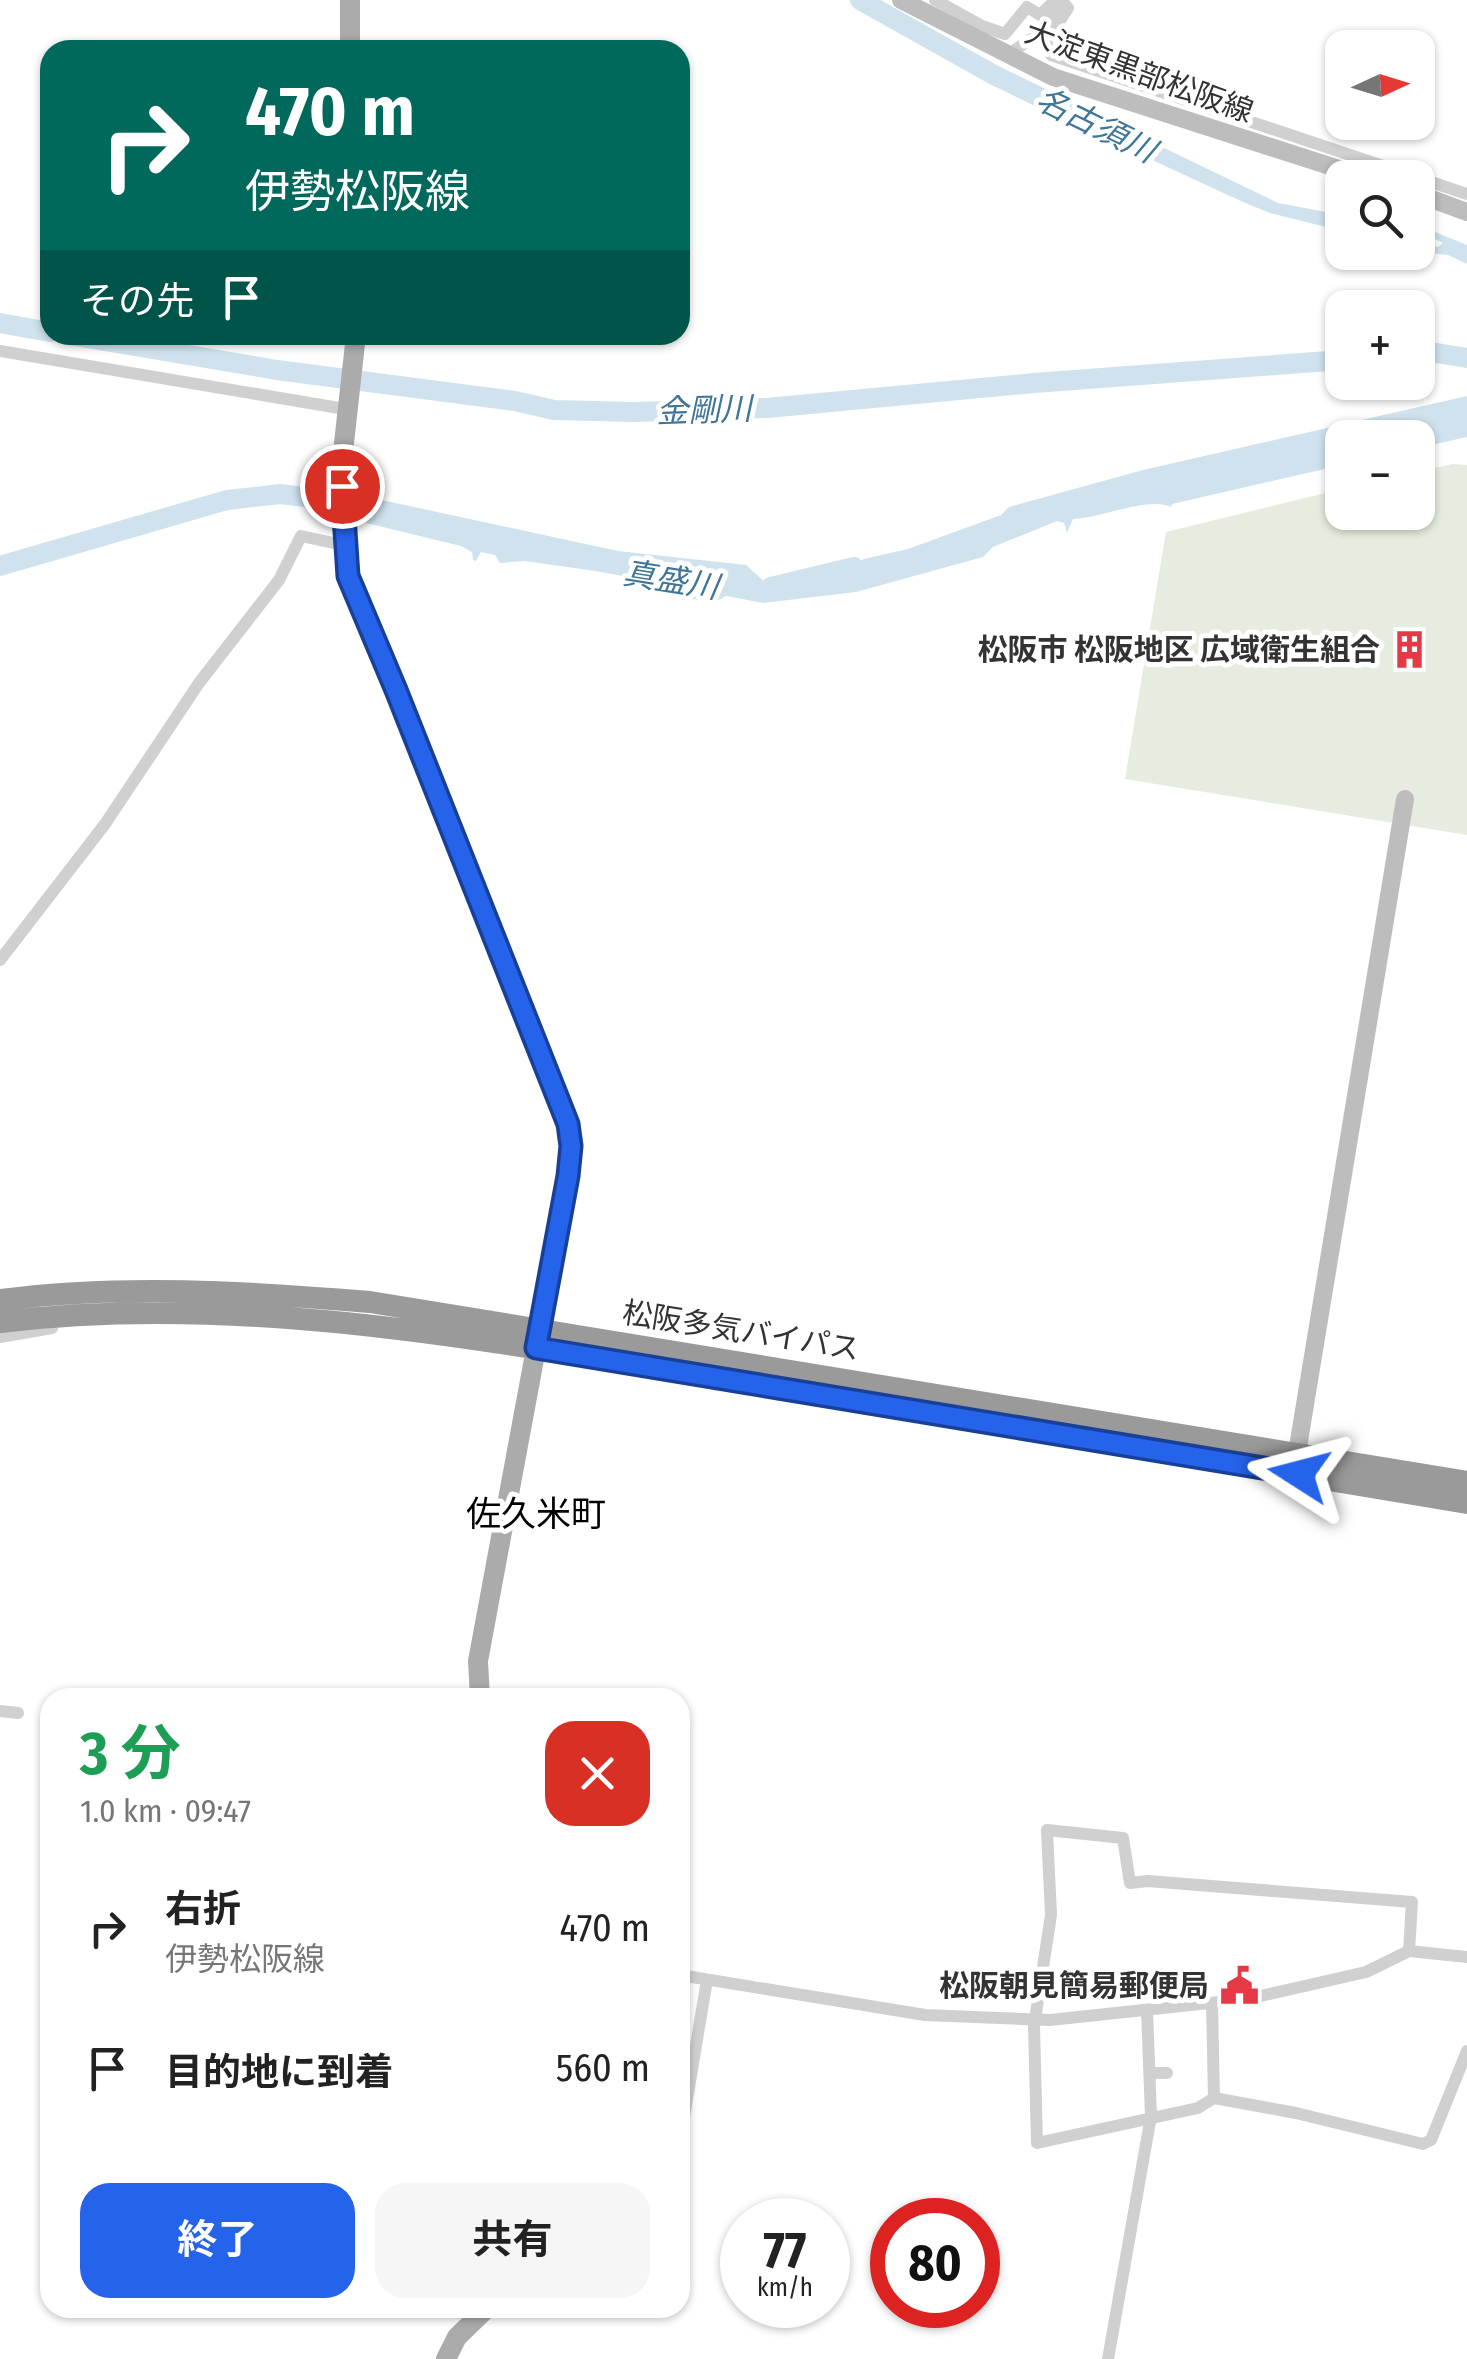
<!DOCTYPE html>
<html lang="ja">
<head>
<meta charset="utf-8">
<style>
	body { margin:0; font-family:"Fira Sans Condensed","Noto Sans JP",sans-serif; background:#f6f6f6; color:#222; height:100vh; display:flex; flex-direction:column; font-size:38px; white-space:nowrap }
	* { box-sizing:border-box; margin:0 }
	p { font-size:32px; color:#767676 }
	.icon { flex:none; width:55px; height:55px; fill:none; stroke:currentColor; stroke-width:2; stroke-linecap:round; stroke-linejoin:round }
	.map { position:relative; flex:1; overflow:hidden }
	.sheet { position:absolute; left:40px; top:1688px; width:650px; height:630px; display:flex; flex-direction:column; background:#fff; border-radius:30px; box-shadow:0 2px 8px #0004 }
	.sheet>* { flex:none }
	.banner { position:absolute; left:40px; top:40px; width:650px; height:305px; border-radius:30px; box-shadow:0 2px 8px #0004; background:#00695c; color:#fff; overflow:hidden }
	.needle { width:65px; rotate:86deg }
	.buttons { position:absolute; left:1325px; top:30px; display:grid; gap:20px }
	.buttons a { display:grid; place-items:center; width:110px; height:110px; border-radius:20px; background:#fff; box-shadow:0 2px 8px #0004; font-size:50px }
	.speed { position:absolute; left:720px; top:2198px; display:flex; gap:20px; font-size:50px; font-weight:700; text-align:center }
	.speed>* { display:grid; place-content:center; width:130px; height:130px; border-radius:50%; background:#fff; box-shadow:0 2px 8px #0004; line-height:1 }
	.speed small { font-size:25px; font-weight:400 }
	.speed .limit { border:15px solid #d22; background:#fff; color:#111 }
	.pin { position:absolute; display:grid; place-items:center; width:85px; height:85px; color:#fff; margin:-42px; border:5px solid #fff; border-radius:50%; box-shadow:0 2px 10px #0007 }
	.me { position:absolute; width:110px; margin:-55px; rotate:279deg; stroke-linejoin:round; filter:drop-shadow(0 0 8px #0008) }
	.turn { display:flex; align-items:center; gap:35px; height:210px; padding:0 40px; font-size:45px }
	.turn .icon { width:130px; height:130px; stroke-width:2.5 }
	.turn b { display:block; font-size:70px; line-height:85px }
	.then { display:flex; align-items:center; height:95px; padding:0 40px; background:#0003; gap:20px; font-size:38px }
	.round { display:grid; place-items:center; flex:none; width:105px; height:105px; border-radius:30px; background:#f6f6f6 }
	.overview { display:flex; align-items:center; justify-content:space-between; height:170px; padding:0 40px }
	h1 { font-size:60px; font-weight:700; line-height:75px; color:#1e9e55 }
	.action { display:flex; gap:20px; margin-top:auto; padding:20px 40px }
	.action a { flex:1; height:115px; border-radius:30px; background:#2563eb; color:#fff; font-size:40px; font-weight:700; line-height:115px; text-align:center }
	.action a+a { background:#f6f6f6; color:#222 }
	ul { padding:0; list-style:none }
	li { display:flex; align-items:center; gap:30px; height:140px; padding:0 40px }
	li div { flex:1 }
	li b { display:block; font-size:38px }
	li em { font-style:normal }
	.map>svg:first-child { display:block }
</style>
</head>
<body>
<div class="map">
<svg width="1467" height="2359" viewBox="0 0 1467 2359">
	<rect width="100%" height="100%" fill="#fff"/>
	<path fill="#e6ecdf" d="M1452,464L1467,465V835L1125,779L1166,532L1342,489V512H1418V472Z"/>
	<path fill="#cfe2ee" d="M1048,92L1278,203L1342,215V231L1270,213L1243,202L1042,109Z
		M1428,229L1467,245V264L1448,255L1418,252V243L1438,247L1443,243L1418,231Z
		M1467,396V437L1418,448V438H1342V465L1172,504L1171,507C1149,496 1101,518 1073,519L1067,533L1064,523L1057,521L993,547L983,557L856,592L763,603L596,571L524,561L500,563L495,555L481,552L476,561L473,560L472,552L461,546L350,519L349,493L618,551L746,565L767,584L816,580L864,559L908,549L1001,515L1009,507L1143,470Z"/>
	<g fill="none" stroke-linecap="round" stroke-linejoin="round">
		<path stroke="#cfe2ee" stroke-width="20" d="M860,0L994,75L1070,112
			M0,323L50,332
			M69,335L277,370L515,401L554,410L634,412L767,408L1034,383L1342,360
			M1418,350L1467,358
			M0,566L227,500L280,494L331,500L357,506
			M637,577L683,589L717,590
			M771,587L854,567"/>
		<path stroke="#d0d0d0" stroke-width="12" d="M935,0L982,26L1005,34L1027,7L1040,15L1056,0
			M1061,0L1068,8L1046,42L1051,55L1467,194
			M1007,55L1033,38L1056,10
			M0,351L345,409
			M0,960L105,824L199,683L279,580L301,536L343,545
			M0,1337L52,1328
			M0,1711L18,1713
			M1409,1951L1412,1902L1148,1881L1130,1883L1123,1838L1047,1830L1051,1915L1034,2026L1037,2143L1198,2108L1214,2098L1296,2113L1423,2144L1431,2140L1467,2051
			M680,1975L925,2015L1050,2020L1247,1999L1366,1972L1409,1951L1467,1957
			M1212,2004L1214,2098
			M1150,2073H1167
			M680,2141L707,1980
			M1108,2359L1151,2116L1147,2010"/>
		<path stroke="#bdbdbd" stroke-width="18" d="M901,0L1053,77L1367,178
			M1418,194L1467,212
			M1298,1465L1297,1453L1405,799"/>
		<path stroke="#ababab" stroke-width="20" d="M350,50V0
			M356,335L342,461L343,536L348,577L563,1106L570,1135L568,1176L478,1661L480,1698
			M446,2359L457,2337L487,2308"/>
		<path stroke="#9a9a9a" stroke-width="22" d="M0,1300C123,1284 247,1292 370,1302L1467,1482
			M0,1322C247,1292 493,1342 736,1381C980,1421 1224,1461 1467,1503"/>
	</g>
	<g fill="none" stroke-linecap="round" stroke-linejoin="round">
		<defs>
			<path id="route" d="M342,486L348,576L396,690L568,1124L571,1146L568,1176L536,1348L1299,1474"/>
		</defs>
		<use href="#route" stroke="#184099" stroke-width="25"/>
		<use href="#route" stroke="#2563eb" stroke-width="18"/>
	</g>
	<defs>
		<symbol id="building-bare" viewBox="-9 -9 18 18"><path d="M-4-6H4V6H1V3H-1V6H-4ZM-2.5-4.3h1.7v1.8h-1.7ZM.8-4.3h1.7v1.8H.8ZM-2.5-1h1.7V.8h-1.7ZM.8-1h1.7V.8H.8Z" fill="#e63946" stroke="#fff" stroke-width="2.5" paint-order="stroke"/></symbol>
		<symbol id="civic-bare" viewBox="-9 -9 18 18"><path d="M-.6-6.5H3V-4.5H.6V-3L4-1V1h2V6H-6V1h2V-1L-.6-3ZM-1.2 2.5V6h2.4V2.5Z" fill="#e63946" stroke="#fff" stroke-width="2.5" paint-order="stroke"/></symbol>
	</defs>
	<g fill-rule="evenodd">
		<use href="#building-bare" x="1382" y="622" width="55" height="55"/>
		<use href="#civic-bare" x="1212" y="1958" width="55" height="55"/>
	</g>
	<g text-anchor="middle" stroke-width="10" stroke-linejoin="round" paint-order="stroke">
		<g font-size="30" fill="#333" stroke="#fff">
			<text transform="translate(1139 72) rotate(20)" y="10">大淀東黒部松阪線</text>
			<text transform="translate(741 1331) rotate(9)" y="10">松阪多気バイパス</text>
		</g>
		<g font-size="30" font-weight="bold" fill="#333" stroke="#fff" text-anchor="end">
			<text x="1380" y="660">松阪市 松阪地区 広域衛生組合</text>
			<text x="1209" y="1996">松阪朝見簡易郵便局</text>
		</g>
		<g font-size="32" font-style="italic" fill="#3f7597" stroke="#fff">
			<text transform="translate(1096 125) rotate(26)" y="11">名古須川</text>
			<text transform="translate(704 410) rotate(-2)" y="11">金剛川</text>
			<text transform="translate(671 580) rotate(9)" y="11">真盛川</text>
		</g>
		<g font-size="35" fill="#000" stroke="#fff">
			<text x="536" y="1526">佐久米町</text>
		</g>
	</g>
</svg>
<div class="buttons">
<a><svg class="needle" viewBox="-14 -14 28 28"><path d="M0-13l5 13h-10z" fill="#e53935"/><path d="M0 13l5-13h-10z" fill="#767676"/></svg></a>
<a><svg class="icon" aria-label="search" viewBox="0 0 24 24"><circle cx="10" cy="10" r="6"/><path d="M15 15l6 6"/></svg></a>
<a>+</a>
<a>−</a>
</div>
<div class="speed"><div>77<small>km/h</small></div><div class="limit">80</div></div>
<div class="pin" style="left:342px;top:486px;background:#d93025"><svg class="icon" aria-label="arrive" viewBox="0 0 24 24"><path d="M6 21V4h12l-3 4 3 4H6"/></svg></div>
<svg class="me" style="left:1299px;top:1474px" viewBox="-20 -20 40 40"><path d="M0-17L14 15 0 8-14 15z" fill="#2563eb" stroke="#fff" stroke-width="4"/></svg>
<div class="banner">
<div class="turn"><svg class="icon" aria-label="right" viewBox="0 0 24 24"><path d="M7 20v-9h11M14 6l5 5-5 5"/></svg><div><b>470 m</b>伊勢松阪線</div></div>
<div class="then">その先<svg class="icon" aria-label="arrive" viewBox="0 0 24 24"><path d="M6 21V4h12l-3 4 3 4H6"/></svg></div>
</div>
<section class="sheet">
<div class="overview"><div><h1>3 分</h1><p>1.0 km · 09:47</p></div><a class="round" style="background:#d93025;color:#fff"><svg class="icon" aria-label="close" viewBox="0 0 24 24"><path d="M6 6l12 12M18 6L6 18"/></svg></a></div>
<ul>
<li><svg class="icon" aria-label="right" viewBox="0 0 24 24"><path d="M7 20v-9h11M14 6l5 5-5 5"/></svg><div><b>右折</b><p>伊勢松阪線</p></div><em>470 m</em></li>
<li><svg class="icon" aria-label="arrive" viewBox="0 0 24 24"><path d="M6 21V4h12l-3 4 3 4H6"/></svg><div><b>目的地に到着</b></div><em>560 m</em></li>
</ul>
<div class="action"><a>終了</a><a>共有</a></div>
</section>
</div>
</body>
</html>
